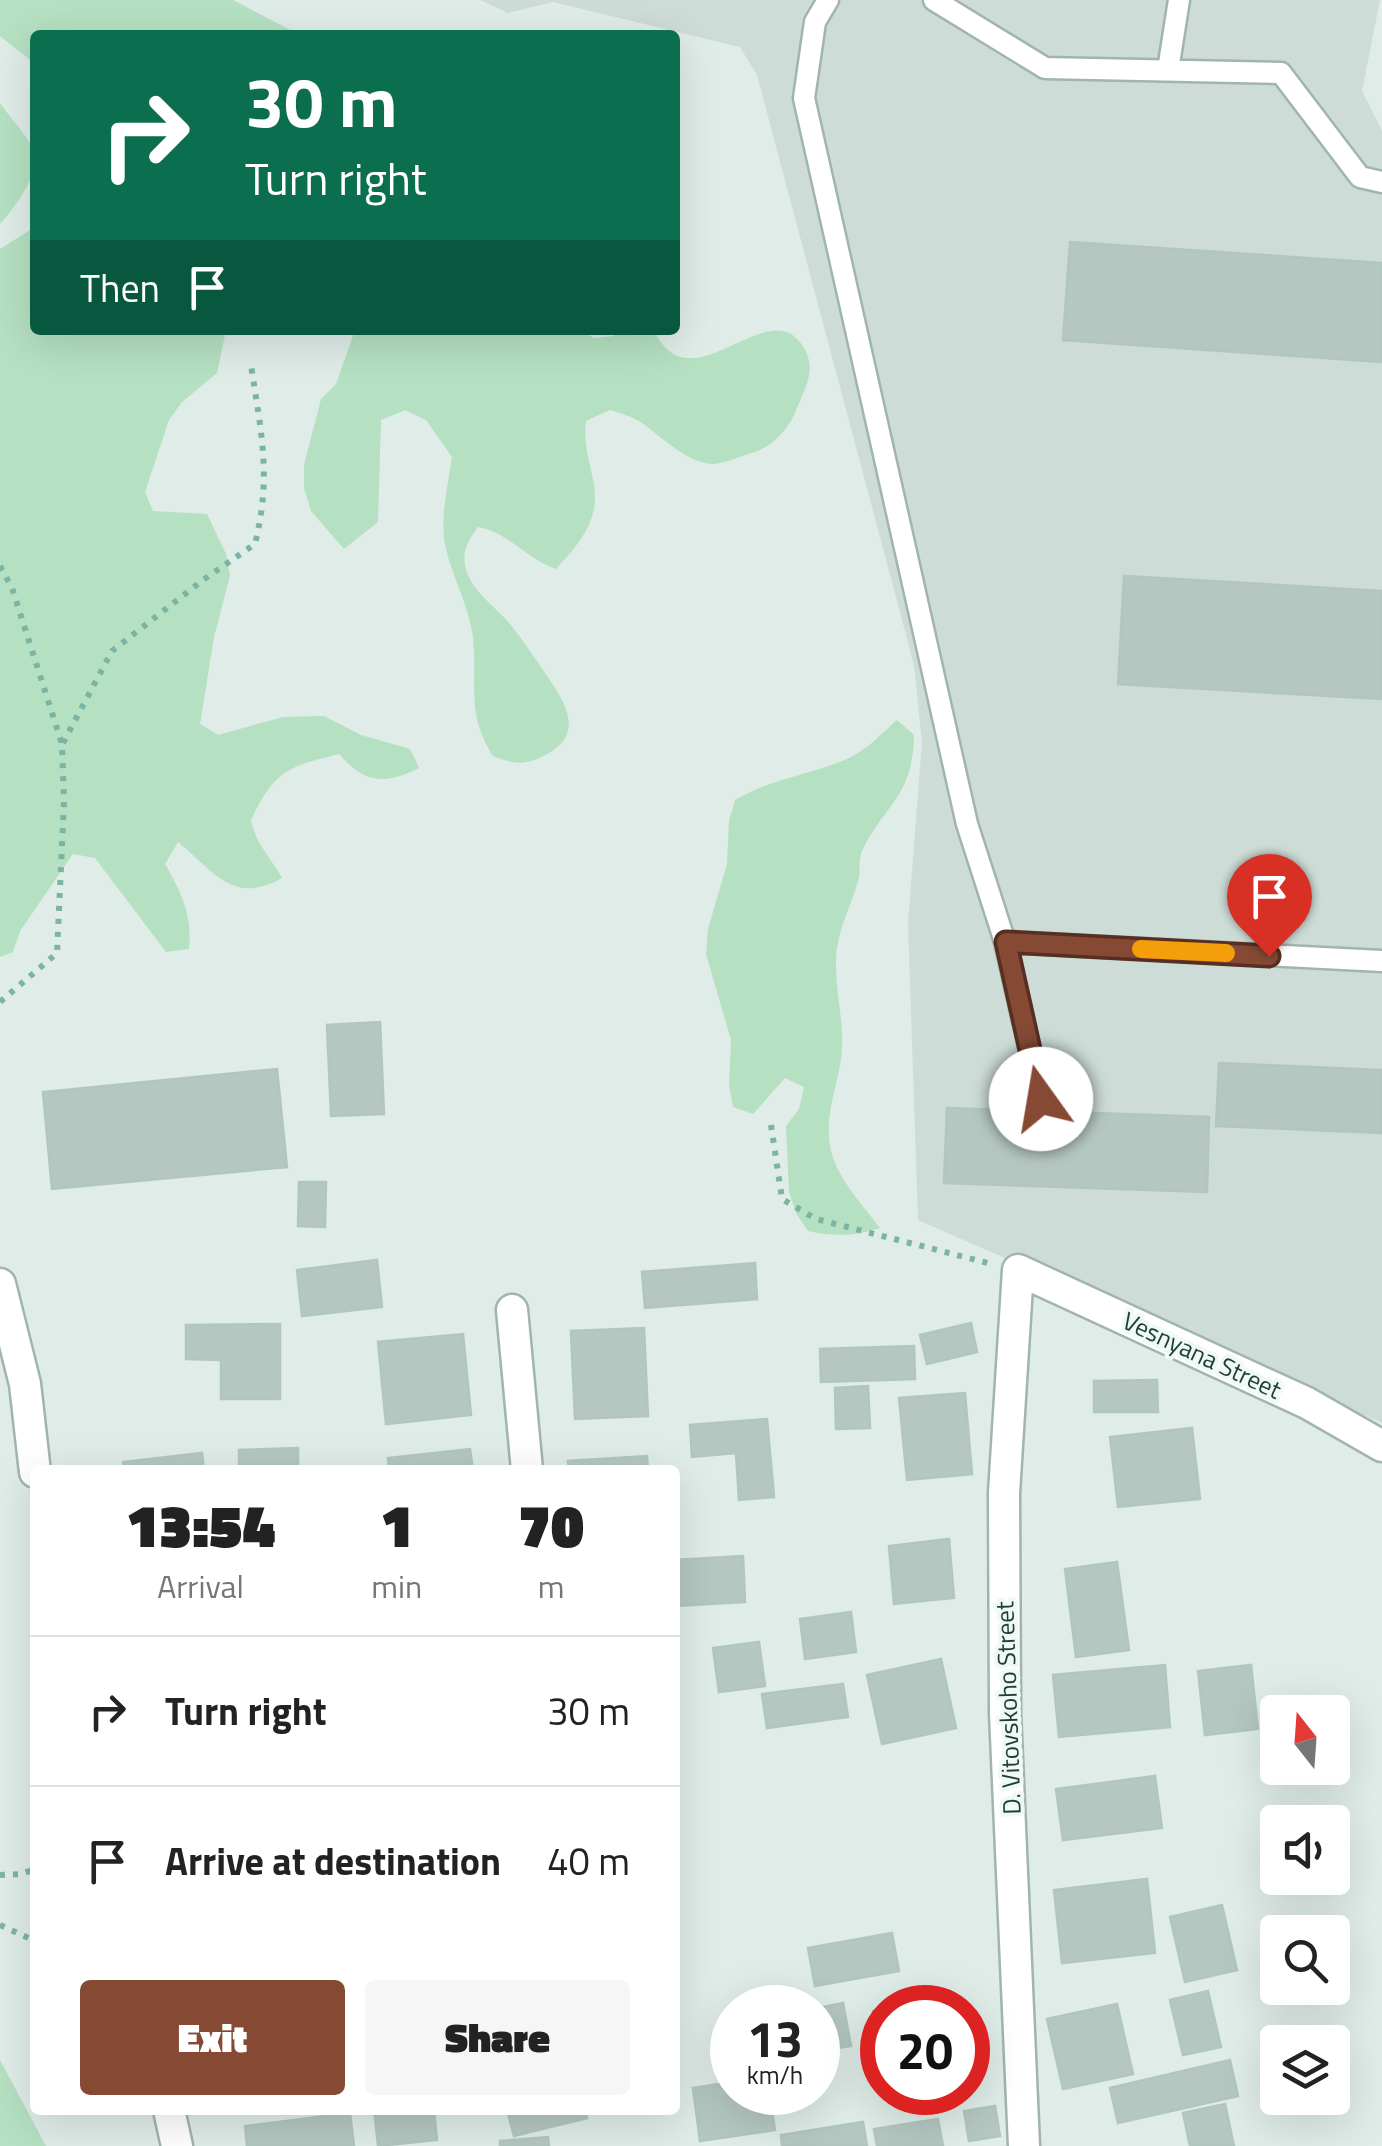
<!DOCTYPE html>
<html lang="en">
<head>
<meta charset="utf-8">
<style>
	body { margin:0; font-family:"Titillium Web",sans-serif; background:#f6f6f6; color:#222; height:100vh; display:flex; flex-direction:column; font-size:38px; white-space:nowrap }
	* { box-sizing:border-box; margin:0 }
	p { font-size:32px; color:#767676 }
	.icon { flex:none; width:55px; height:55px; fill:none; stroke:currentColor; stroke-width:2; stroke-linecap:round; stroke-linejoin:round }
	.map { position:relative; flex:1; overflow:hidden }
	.details { position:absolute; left:30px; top:1465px; width:650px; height:650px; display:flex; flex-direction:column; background:#fff; border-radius:10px; box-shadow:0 10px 40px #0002 }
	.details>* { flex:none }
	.guide { position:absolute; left:30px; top:30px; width:650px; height:305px; border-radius:10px; box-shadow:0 10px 40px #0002; background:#0b6e4f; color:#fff; overflow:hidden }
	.needle { width:65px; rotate:343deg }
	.buttons { position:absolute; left:1260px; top:1695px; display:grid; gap:20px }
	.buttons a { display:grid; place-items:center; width:90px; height:90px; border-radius:10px; background:#fff; box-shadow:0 10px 40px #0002; font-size:50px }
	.speed { position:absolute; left:710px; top:1985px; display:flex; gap:20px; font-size:50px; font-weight:700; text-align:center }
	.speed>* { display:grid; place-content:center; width:130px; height:130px; border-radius:50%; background:#fff; box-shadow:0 10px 40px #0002; line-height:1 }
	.speed small { font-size:25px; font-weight:400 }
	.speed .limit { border:15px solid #d22; background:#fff; color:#111 }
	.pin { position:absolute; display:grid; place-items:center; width:85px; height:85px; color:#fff; margin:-102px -42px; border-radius:50% 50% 50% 0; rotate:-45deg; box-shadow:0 0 10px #0007 }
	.pin .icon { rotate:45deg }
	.me { position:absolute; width:110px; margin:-55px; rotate:347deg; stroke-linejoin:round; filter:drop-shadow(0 0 8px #0008) }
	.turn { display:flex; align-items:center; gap:35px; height:210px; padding:0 50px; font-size:45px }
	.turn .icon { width:130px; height:130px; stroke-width:2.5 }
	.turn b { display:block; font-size:70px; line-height:85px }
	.then { display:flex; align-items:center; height:95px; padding:0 50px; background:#0003; gap:20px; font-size:38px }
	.eta { display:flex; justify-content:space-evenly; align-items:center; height:170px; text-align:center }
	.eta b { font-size:60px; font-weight:800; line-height:70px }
	.primary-button { display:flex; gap:20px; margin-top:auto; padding:20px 50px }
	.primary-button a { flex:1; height:115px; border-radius:10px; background:#854934; color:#fff; font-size:40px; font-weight:800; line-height:115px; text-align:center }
	.primary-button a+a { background:#f6f6f6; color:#222 }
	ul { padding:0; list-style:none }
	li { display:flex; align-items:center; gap:30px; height:150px; padding:0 50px; border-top:2px solid #e0e0e0 }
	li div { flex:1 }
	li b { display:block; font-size:38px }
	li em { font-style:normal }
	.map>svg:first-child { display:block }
</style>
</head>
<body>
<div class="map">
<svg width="1382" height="2146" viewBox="0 0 1382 2146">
	<rect width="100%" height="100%" fill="#dfece7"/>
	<path fill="#cddcd6" d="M480,0H1380L1362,91L1382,131V1423L918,1220L908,923L922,742L914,665L757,75L740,47L553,2L508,13Z"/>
	<path fill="#b5e0c1" d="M0,0H233L300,35H35V64L0,36Z
		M0,103C10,118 31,138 35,156C40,174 12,211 0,224Z
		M35,227V330H226L217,373L182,402L169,420L145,492L153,511L207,514L226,554L230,576L214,637L200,724L218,735L283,717L324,716L361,735L410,749L419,768C384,785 365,784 339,754C287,767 275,770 251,820C256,845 270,856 282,878C232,906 214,871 178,842L165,864C181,891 193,918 189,949L166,952L95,858L73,854L20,931L13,952L0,957V249Z
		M355,330H580L594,338L614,336V330H654C691,411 771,285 805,350C816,370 805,388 797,408C789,430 771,448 749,454C738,457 723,464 712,464C685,462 660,435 639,421C630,416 620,413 610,410L586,421C583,445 590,462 594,485C600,521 578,545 556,569C525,558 510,533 478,527C468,541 461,552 466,569C472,592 495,606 509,623C521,637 531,653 541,667C565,702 591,736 537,759C519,766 510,762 493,756C465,711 478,685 473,637C469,607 453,578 446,549C439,519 448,486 452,457L426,420L405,410L381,420L378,522L344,549L311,511L304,488V465L321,399L336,384Z
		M897,720L914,735C913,797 886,802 862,851C858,860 861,871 858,881C850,909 837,930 836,961C835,989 843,1017 842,1045C842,1079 822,1112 831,1151C839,1181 862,1204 880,1228C854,1236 835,1237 808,1231L796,1213L789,1192L786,1126L799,1109L804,1087L785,1078L753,1114L733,1107L729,1085L731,1040L706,954L708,929L727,864L729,821L735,800C770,779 810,775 847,759C867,750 881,734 897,720Z
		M0,2060L46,2146H0Z"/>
	<path fill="#b4c7c0" stroke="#b1c7be" stroke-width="2.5" d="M1070,242L1382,263V362L1063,340Z
		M1124,576L1382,591V699L1118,684Z
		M380,1022L384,1114L331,1116L327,1025Z
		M1219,1063L1382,1070V1133L1216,1126Z
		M277,1069L287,1167L52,1189L43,1092Z
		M947,1108L1209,1117L1207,1192L944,1183Z
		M299,1182H326L325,1227L298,1226Z
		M377,1260L382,1307L302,1316L297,1270Z
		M755,1263L757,1299L645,1308L642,1272Z
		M971,1323L977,1352L927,1364L920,1335Z
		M280,1324V1399H221V1360L186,1359V1325Z
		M644,1328L648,1416L575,1419L571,1331Z
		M463,1334L471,1415L386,1424L378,1342Z
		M914,1346L915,1379L821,1382L820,1349Z
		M1157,1380L1158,1412H1094V1381Z
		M868,1386L870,1428L836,1429L835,1388Z
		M965,1393L972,1474L907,1480L899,1398Z
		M767,1419L774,1497L739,1500L736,1453L692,1457L690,1425Z
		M1192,1428L1200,1499L1118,1507L1110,1437Z
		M298,1448V1470H239V1450Z
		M470,1449L473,1470H389L388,1458Z
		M202,1453L204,1470H124L123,1462Z
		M647,1456L648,1470H569L568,1461Z
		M949,1539L954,1598L894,1604L889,1546Z
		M743,1556L745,1602L675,1606V1560Z
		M1117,1562L1129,1650L1076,1657L1065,1569Z
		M851,1612L856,1652L805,1659L800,1619Z
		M759,1642L765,1686L719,1692L713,1648Z
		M941,1659L956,1728L882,1744L867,1675Z
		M1165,1665L1170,1727L1059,1737L1053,1675Z
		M1251,1665L1258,1729L1205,1735L1198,1671Z
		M843,1684L848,1717L767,1728L762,1694Z
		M1155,1776L1162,1828L1063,1840L1056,1789Z
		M1147,1879L1155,1953L1062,1963L1054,1890Z
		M1222,1905L1237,1970L1185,1982L1170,1917Z
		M892,1933L899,1971L815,1986L808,1948Z
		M1208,1991L1221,2047L1183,2055L1170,2000Z
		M843,2003L851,2046L818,2051V2008Z
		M1117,2004L1133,2074L1063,2089L1047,2019Z
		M882,2009V2065L873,2011Z
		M1278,2044V2094L1272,2096L1261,2048Z
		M1230,2060L1238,2096L1118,2123L1110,2088Z
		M732,2082V2092H769L775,2130L700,2141L693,2088Z
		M1225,2104L1234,2146H1190L1183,2113Z
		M995,2106L1000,2136L969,2141L964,2111Z
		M374,2110H434L437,2140L378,2146Z
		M507,2110H585L587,2118L514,2136Z
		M350,2113L354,2146H247L245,2126Z
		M938,2119L943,2146H877L874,2129Z
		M863,2122L867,2146H782L781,2135Z
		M548,2137L549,2146H500V2141Z"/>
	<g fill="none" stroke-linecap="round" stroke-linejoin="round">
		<defs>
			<path id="lane" d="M828,0L815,22L804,98L967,824L1005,942L1041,1099
				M934,0L1045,68L1281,73L1360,177L1382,182
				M1168,70L1179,0
				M1005,942L1382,961"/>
			<path id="street" d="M0,1284L25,1384L35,1472
				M512,1310L527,1470
				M169,2110L177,2146
				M1024,2146L1005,1713L1004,1493L1018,1270L1307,1403L1382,1446"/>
		</defs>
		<use href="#lane" stroke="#a1b5ae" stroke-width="25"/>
		<use href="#street" stroke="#a1b5ae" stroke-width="35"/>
		<path stroke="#7cb4a3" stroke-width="6" stroke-dasharray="5 8" stroke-linecap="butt" d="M0,566L12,588L62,744L64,802L57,953L0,1002
			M63,743L112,651L203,580L255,544C272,475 261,433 251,365
			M771,1125L782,1199L816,1219L988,1263
			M0,1875L21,1874L35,1869
			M0,1925L35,1941"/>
		<use href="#lane" stroke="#fff" stroke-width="20"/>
		<use href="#street" stroke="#fff" stroke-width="30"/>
	</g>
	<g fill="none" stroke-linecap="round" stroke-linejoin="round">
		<defs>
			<path id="route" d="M1041,1099L1006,942L1269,956"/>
		</defs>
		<use href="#route" stroke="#562f22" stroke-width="25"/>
		<use href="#route" stroke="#854934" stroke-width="18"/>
		<path stroke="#f59e0b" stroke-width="18" d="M1141,949L1226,953"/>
	</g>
	<g text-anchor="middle" stroke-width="8" stroke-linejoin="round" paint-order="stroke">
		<g font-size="25" fill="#1e3f36" stroke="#f0f9f4">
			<text transform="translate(1202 1355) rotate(25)" y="9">Vesnyana Street</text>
			<text transform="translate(1008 1708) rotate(-92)" y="9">D. Vitovskoho Street</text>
		</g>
	</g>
</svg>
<div class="buttons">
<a><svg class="needle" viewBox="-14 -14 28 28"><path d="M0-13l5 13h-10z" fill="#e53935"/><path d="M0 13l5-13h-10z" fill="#767676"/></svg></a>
<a><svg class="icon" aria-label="sound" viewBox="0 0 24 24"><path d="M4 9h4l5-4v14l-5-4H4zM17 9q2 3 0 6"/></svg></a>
<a><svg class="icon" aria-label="search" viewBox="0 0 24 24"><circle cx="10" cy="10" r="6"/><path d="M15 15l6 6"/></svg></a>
<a><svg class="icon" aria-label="layers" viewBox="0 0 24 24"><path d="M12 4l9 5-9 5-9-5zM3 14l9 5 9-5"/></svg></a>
</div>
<div class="speed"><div>13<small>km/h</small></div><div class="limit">20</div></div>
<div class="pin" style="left:1269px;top:956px;background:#d93025"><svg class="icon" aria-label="arrive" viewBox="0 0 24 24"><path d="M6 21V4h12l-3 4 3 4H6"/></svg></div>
<svg class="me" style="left:1041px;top:1099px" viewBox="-20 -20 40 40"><circle r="19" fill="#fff"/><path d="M0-13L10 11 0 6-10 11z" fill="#854934"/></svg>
<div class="guide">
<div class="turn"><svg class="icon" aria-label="right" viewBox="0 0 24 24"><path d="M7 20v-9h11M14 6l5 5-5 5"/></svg><div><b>30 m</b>Turn right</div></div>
<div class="then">Then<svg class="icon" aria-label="arrive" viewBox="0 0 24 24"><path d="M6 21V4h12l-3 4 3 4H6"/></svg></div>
</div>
<section class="details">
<div class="eta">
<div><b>13:54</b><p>Arrival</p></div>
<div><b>1</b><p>min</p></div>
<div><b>70</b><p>m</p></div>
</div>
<ul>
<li><svg class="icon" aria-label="right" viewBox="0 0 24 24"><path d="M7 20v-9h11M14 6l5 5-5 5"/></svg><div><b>Turn right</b></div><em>30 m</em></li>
<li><svg class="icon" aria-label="arrive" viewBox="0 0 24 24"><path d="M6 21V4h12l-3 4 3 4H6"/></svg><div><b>Arrive at destination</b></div><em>40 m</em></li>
</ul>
<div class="primary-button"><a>Exit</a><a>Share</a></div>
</section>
</div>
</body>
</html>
